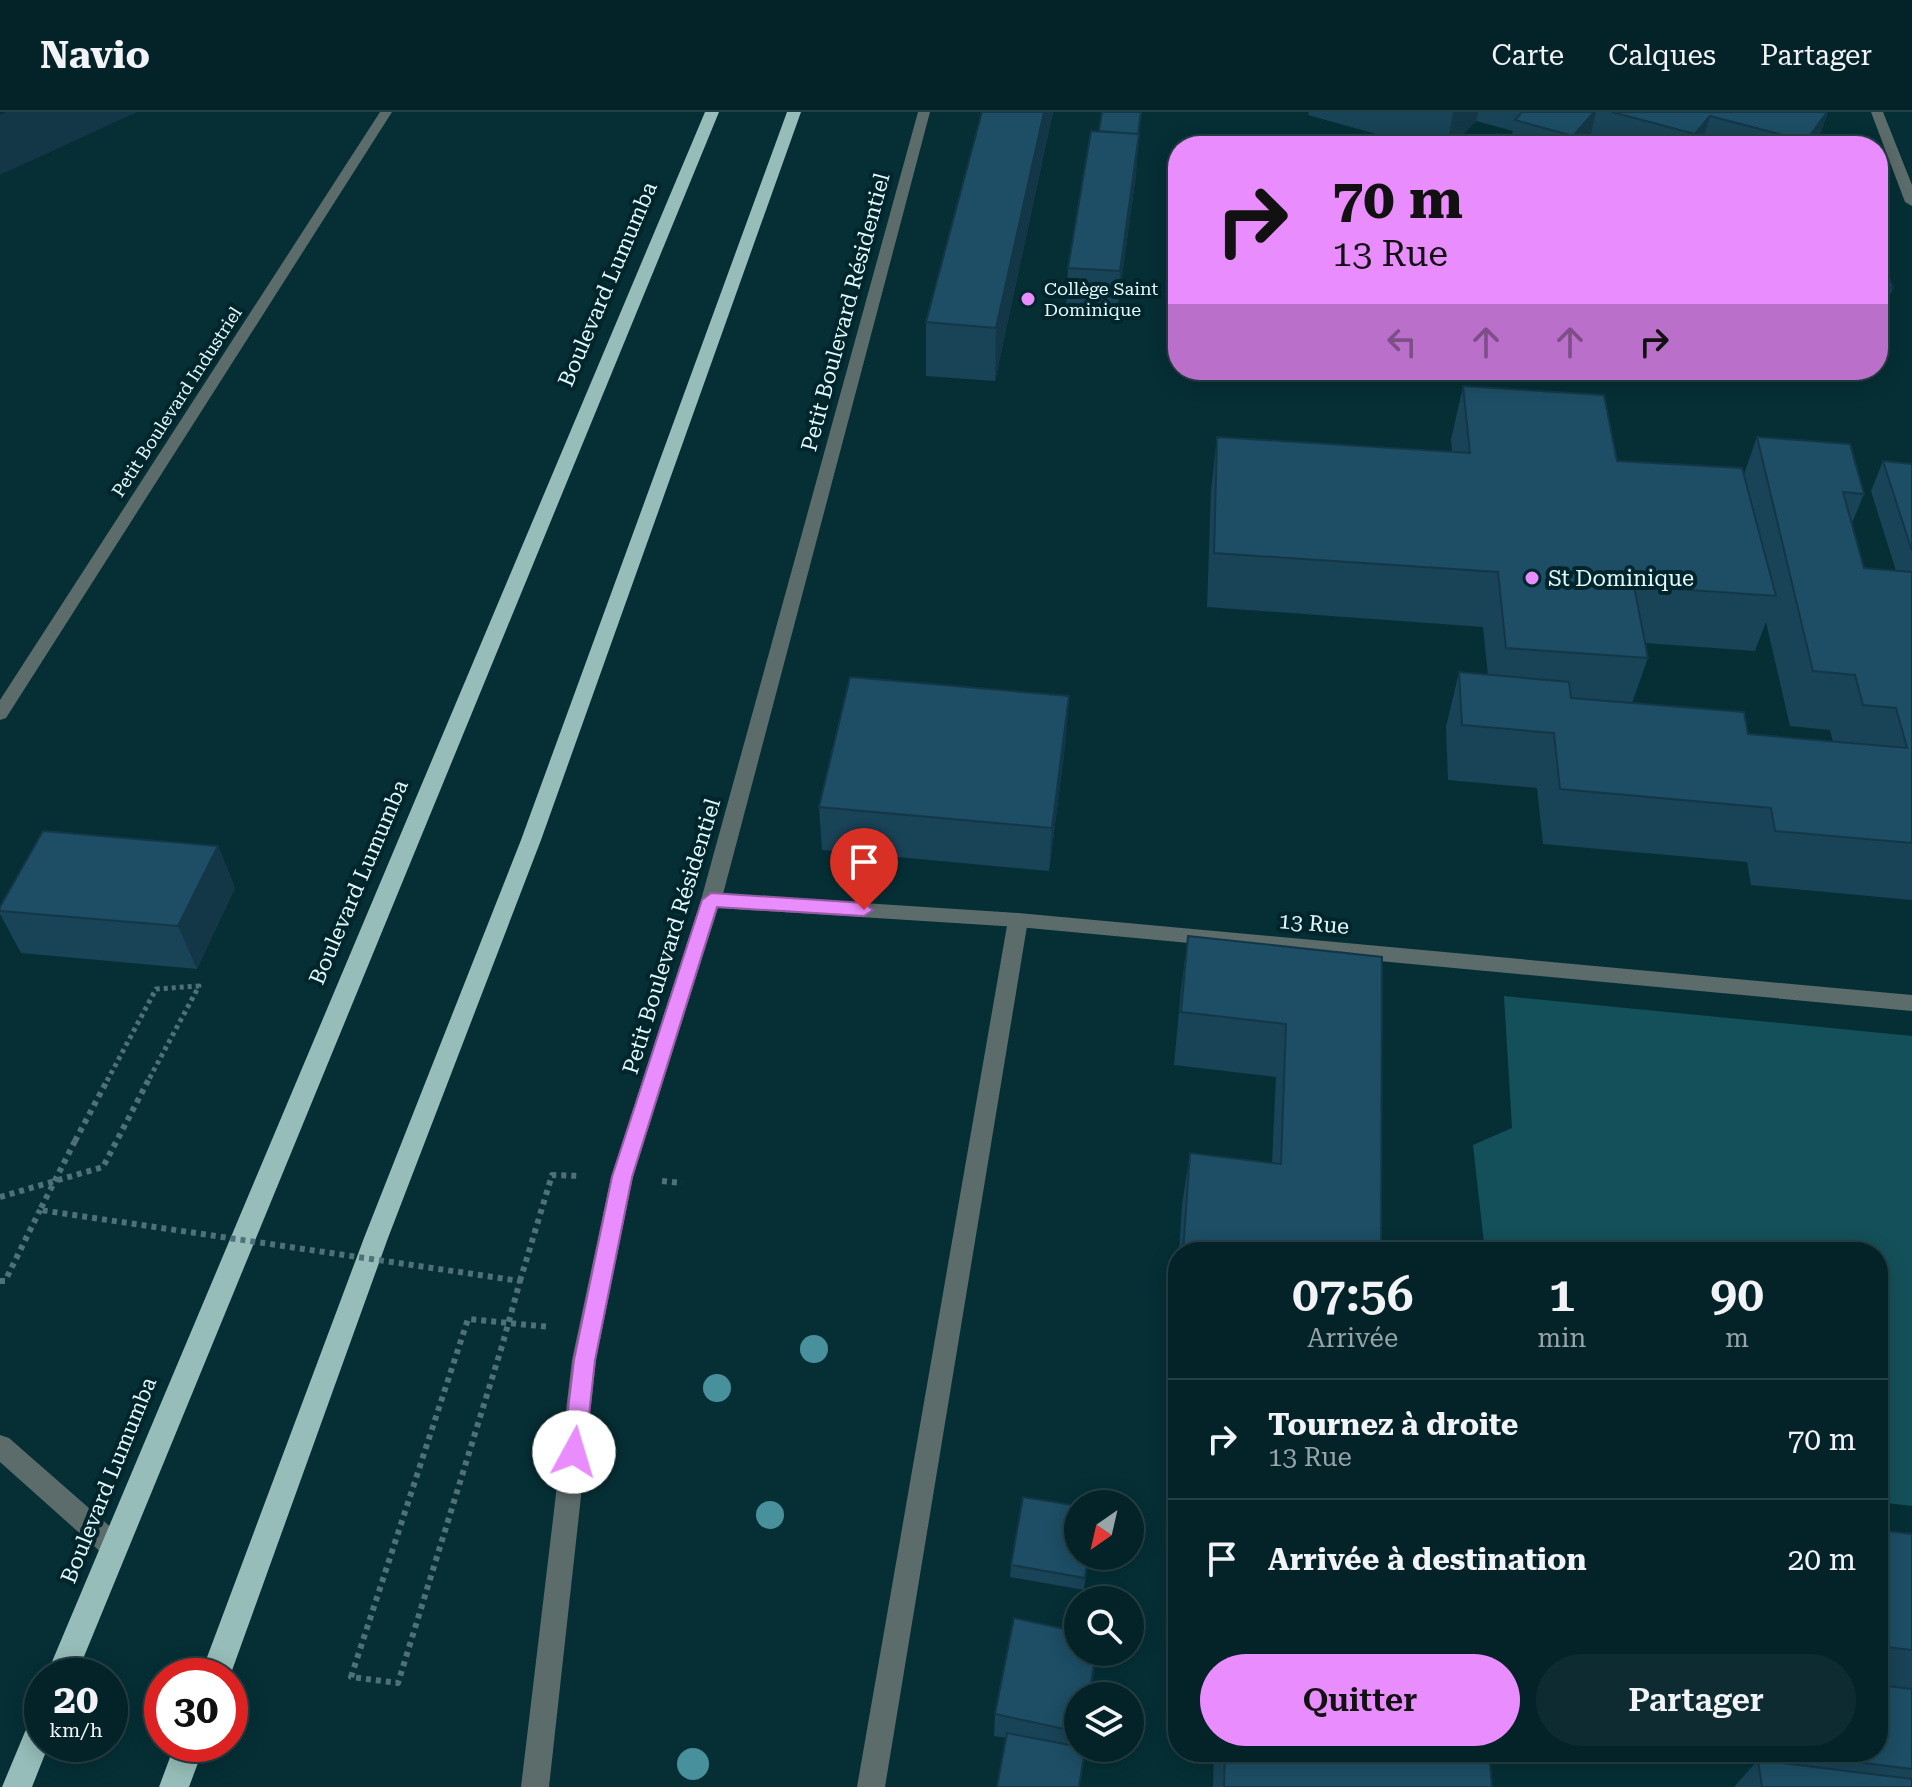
<!DOCTYPE html>
<html lang="fr">
<head>
<meta charset="utf-8">
<style>
	body { margin:0; font-family:"Roboto Serif",serif; background:#0d2b30; color:#f1f3f6; height:100vh; display:flex; flex-direction:column; font-size:30px; white-space:nowrap }
	* { box-sizing:border-box; margin:0 }
	p { font-size:26px; color:#97a4a8 }
	.icon { flex:none; width:44px; height:44px; fill:none; stroke:currentColor; stroke-width:2; stroke-linecap:round; stroke-linejoin:round }
	.map { position:relative; flex:1; overflow:hidden }
	.panel { position:absolute; left:1168px; top:1130px; width:720px; height:520px; display:flex; flex-direction:column; background:#042328; border-radius:32px; box-shadow:0 4px 20px #0003,0 0 0 2px #254045 }
	.panel>* { flex:none }
	.banner { position:absolute; left:1168px; top:24px; width:720px; height:244px; border-radius:32px; box-shadow:0 4px 20px #0003,0 0 0 2px #254045; background:#e98dfe; color:#111; overflow:hidden }
	.needle { width:52px; rotate:214deg }
	.tools { position:absolute; left:1064px; top:1378px; display:grid; gap:16px }
	.tools a { display:grid; place-items:center; width:80px; height:80px; border-radius:50%; background:#042328; box-shadow:0 4px 20px #0003,0 0 0 2px #254045; font-size:40px }
	.speed { position:absolute; left:24px; top:1546px; display:flex; gap:16px; font-size:40px; font-weight:700; text-align:center }
	.speed>* { display:grid; place-content:center; width:104px; height:104px; border-radius:50%; background:#042328; box-shadow:0 4px 20px #0003,0 0 0 2px #254045; line-height:1 }
	.speed small { font-size:20px; font-weight:400 }
	.speed .limit { border:12px solid #d22; background:#fff; color:#111 }
	.pin { position:absolute; display:grid; place-items:center; width:68px; height:68px; color:#fff; margin:-82px -34px; border-radius:50% 50% 50% 0; rotate:-45deg; box-shadow:0 0 8px #0007 }
	.pin .icon { rotate:45deg }
	.me { position:absolute; width:88px; margin:-44px; rotate:6deg; stroke-linejoin:round; filter:drop-shadow(0 0 6px #0008) }
	.turn { display:flex; align-items:center; gap:28px; height:168px; padding:0 32px; font-size:36px }
	.turn .icon { width:104px; height:104px; stroke-width:2.5 }
	.turn b { display:block; font-size:56px; line-height:68px }
	.lanes { display:flex; align-items:center; height:76px; padding:0 32px; background:#0003; justify-content:center; gap:40px; direction:ltr }
	.lanes .off { opacity:.35 }
	.eta { display:flex; justify-content:space-evenly; align-items:center; height:136px; text-align:center }
	.eta b { font-size:48px; font-weight:600; line-height:56px }
	.action { display:flex; gap:16px; margin-top:auto; padding:16px 32px }
	.action a { flex:1; height:92px; border-radius:48px; background:#e98dfe; color:#111; font-size:32px; font-weight:600; line-height:92px; text-align:center }
	.action a+a { background:#0d2b30; color:#f1f3f6 }
	ul { padding:0; list-style:none }
	li { display:flex; align-items:center; gap:24px; height:120px; padding:0 32px; border-top:2px solid #254045 }
	li div { flex:1 }
	li b { display:block; font-size:30px }
	li em { font-style:normal }
	header { display:flex; align-items:center; gap:48px; box-sizing:border-box; height:112px; padding:0 40px; background:#042328; border-bottom:2px solid #254045 }
	header strong { font-size:38px }
	nav { display:flex; gap:44px; margin-inline-start:auto; font-size:28px }
	.map>svg:first-child { display:block }
</style>
</head>
<body>
<header>
<strong>Navio</strong>
<nav><a>Carte</a><a>Calques</a><a>Partager</a></nav>
</header>
<div class="map">
<svg width="1912" height="1675" viewBox="0 0 1912 1675">
	<rect width="100%" height="100%" fill="#052f35"/>
	<path fill="#145059" d="M1504,884L1912,924V1394L1878,1390V1140H1485L1473,1033L1512,1016Z"/>
	<g fill="none" stroke-linecap="round" stroke-linejoin="round">
		<path stroke="#4e7177" stroke-width="5" stroke-dasharray="4 4" stroke-linecap="butt" d="M107,969L156,877L199,874L148,969"/>
		<path stroke="#4e7177" stroke-width="6" stroke-dasharray="5 5" stroke-linecap="butt" d="M75,1029L108,967
			M662,1069L682,1071
			M0,1085L103,1055L149,967
			M0,1169H5L40,1098
			M520,1169L552,1063L580,1064
			M502,1234L398,1571L351,1565L468,1207L550,1215"/>
		<path fill="#5c6c6a" fill-rule="evenodd" d="M1018,801L1025,803L1028,808L885,1675H857L1008,808L1011,803Z
			M0,1323L9,1326L122,1425L126,1434L122,1443L113,1446L104,1443L0,1350Z"/>
		<path fill="#5c6c6a" fill-rule="evenodd" d="M380,0H392L6,606L0,608V588Z
			M918,0H930L723,782L1018,801L1912,883V899L1018,815L718,796L633,1065L596,1248L549,1675H521L572,1248L611,1065L701,788Z
			M1871,0H1883L1912,73V94L1905,90Z"/>
		<path fill="#96bdb9" fill-rule="evenodd" d="M705,0H719L76,1564H46Z
			M787,0H801L541,728L388,1126L230,1564H200L364,1126L521,728Z
			M42,1598V1632H49L32,1675H2L32,1603Z
			M175,1632H205L189,1675H159Z"/>
		<path stroke="#4e7177" stroke-width="6" stroke-dasharray="5 5" stroke-linecap="butt" d="M75,1029L40,1098L520,1169L502,1234"/>
	</g>
	<g fill="#47909c">
		<circle cx="814" cy="1237" r="14"/>
		<circle cx="717" cy="1276" r="14"/>
		<circle cx="770" cy="1403" r="14"/>
		<circle cx="693" cy="1652" r="16"/>
	</g>
	<path fill="#194357" fill-rule="evenodd" d="M1053,0L995,269L926,264V210Z
		M1309,0H1828L1816,34H1509L1513,19L1476,9L1452,34H1419L1308,3Z
		M1138,29L1136,62L1117,201L1066,198L1068,156Z
		M1878,137L1893,176L1878,213Z
		M1463,274L1617,349L1744,362L1757,325L1864,382L1852,411L1864,456L1896,459L1871,379L1883,349L1912,352V788L1751,773L1747,750L1543,732L1537,676L1448,668L1446,615L1459,560L1488,563L1483,515L1207,495L1211,379L1217,325L1452,340L1451,328ZM1766,510L1790,614L1830,618L1833,630L1748,622L1632,591L1648,546L1645,531L1755,539Z
		M1066,627L1049,759L822,738L819,695Z
		M218,734L235,776L197,857L21,841L0,802V795Z
		M1188,824L1382,845L1381,1140H1179L1182,1093L1190,1041L1272,1051L1276,965L1174,953L1181,878Z
		M1178,1149V1210L1173,1209Z
		M1878,1418L1912,1422V1675H1734L1758,1648H1762L1760,1640H1878Z
		M1088,1444L1084,1478L1010,1465L1011,1453Z
		M1097,1540L1090,1584H1078V1636L994,1624L995,1602Z
		M1214,1640H1489L1492,1675H1213Z
		M1491,1640H1574L1568,1648Z"/>
	<path fill="#143747" d="M6,0H137L0,63V3Z
		M1044,0H1053L995,269L996,216Z
		M1142,0L1136,62L1117,201L1120,159Z
		M1453,0H1478L1476,9L1452,34H1447Z
		M1594,0H1596L1588,34H1570L1573,24Z
		M1827,0H1828L1816,34H1804L1806,29Z
		M1710,4L1701,34H1692L1695,22Z
		M1069,584L1066,627L1049,759L1052,716Z
		M218,734L235,776L197,857L178,814Z"/>
	<path fill="#1d4e65" stroke="#143747" stroke-width="2" d="M982,0H1044L996,216L926,210Z
		M1102,0H1141L1138,22L1099,19Z
		M1522,0H1594L1573,24L1515,8Z
		M1612,0H1827L1806,29L1710,4L1695,22Z
		M1091,19L1139,22L1120,159L1068,156Z
		M1878,137L1893,176L1878,175Z
		M1463,274L1604,283L1617,349L1742,356L1776,484L1634,474L1648,546L1506,536L1498,460L1214,441L1217,325L1470,341Z
		M1757,325L1850,332L1864,382L1843,380L1864,456L1912,460V731L1775,719L1771,696L1560,677L1554,621L1462,613L1459,560L1569,570L1571,586L1744,600L1748,622L1907,636L1896,596L1863,593L1855,563L1813,559Z
		M1883,349L1912,352V439Z
		M850,565L1069,584L1052,716L819,695Z
		M43,719L218,734L178,814L0,799V795Z
		M1188,824L1382,845L1381,1140H1183L1190,1041L1281,1052L1286,912L1181,900Z
		M1023,1385L1078,1394V1444H1088L1085,1466L1011,1453Z
		M1878,1418L1912,1422V1538L1878,1534Z
		M1014,1506L1078,1520V1540H1096L1089,1584H1078V1620L995,1602Z
		M1878,1573L1912,1577V1657L1793,1642L1792,1640H1878Z
		M1007,1621L1085,1636L1079,1675H997Z
		M1225,1640H1489L1492,1675H1224Z
		M1758,1648L1912,1667V1675H1762Z"/>
	<path fill="#e98dfe" stroke="#975ca5" stroke-width="2" d="M711,781L864,791L873,798L864,804L717,795L632,1065L595,1248L585,1340L582,1347L574,1350L566,1347L563,1340L574,1248L612,1065L702,788Z"/>
	<g fill="#e98dfe" stroke="#00252b" stroke-width="3">
		<circle cx="1028" cy="187" r="8"/>
		<circle cx="1532" cy="466" r="8"/>
	</g>
	<g text-anchor="middle" stroke-width="8" stroke-linejoin="round" paint-order="stroke">
		<g font-size="18" fill="#e3f8fc" stroke="#00252b" text-anchor="start">
			<text x="1044" y="183">Collège Saint<tspan x="1044" dy="21">Dominique</tspan></text>
		</g>
		<g font-size="18" fill="#e3f8fc" stroke="#00252b">
			<text transform="translate(177 290) rotate(-57)" y="6">Petit Boulevard Industriel</text>
		</g>
		<g font-size="22" fill="#e3f8fc" stroke="#00252b">
			<text transform="translate(607 172) rotate(-67)" y="8">Boulevard Lumumba</text>
			<text transform="translate(845 200) rotate(-75)" y="8">Petit Boulevard Résidentiel</text>
			<text transform="translate(358 770) rotate(-67)" y="8">Boulevard Lumumba</text>
			<text transform="translate(1314 811) rotate(5)" y="8">13 Rue</text>
			<text transform="translate(671 824) rotate(-73)" y="8">Petit Boulevard Résidentiel</text>
			<text transform="translate(108 1368) rotate(-68)" y="8">Boulevard Lumumba</text>
		</g>
		<g font-size="22" fill="#e3f8fc" stroke="#00252b" text-anchor="start">
			<text x="1548" y="474">St Dominique</text>
		</g>
	</g>
</svg>
<div class="tools">
<a><svg class="needle" viewBox="-14 -14 28 28"><path d="M0-13l5 13h-10z" fill="#e53935"/><path d="M0 13l5-13h-10z" fill="#97a4a8"/></svg></a>
<a><svg class="icon" aria-label="search" viewBox="0 0 24 24"><circle cx="10" cy="10" r="6"/><path d="M15 15l6 6"/></svg></a>
<a><svg class="icon" aria-label="layers" viewBox="0 0 24 24"><path d="M12 4l9 5-9 5-9-5zM3 14l9 5 9-5"/></svg></a>
</div>
<div class="speed"><div>20<small>km/h</small></div><div class="limit">30</div></div>
<div class="pin" style="left:864px;top:798px;background:#d93025"><svg class="icon" aria-label="arrive" viewBox="0 0 24 24"><path d="M6 21V4h12l-3 4 3 4H6"/></svg></div>
<svg class="me" style="left:574px;top:1340px" viewBox="-20 -20 40 40"><circle r="19" fill="#fff"/><path d="M0-13L10 11 0 6-10 11z" fill="#e98dfe"/></svg>
<div class="banner">
<div class="turn"><svg class="icon" aria-label="right" viewBox="0 0 24 24"><path d="M7 20v-9h11M14 6l5 5-5 5"/></svg><div><b>70 m</b>13 Rue</div></div>
<div class="lanes"><svg class="icon off" aria-label="left" viewBox="0 0 24 24"><path d="M17 20v-9H6M10 6l-5 5 5 5"/></svg><svg class="icon off" aria-label="ahead" viewBox="0 0 24 24"><path d="M12 20V5M6 11l6-6 6 6"/></svg><svg class="icon off" aria-label="ahead" viewBox="0 0 24 24"><path d="M12 20V5M6 11l6-6 6 6"/></svg><svg class="icon" aria-label="right" viewBox="0 0 24 24"><path d="M7 20v-9h11M14 6l5 5-5 5"/></svg></div>
</div>
<section class="panel">
<div class="eta">
<div><b>07:56</b><p>Arrivée</p></div>
<div><b>1</b><p>min</p></div>
<div><b>90</b><p>m</p></div>
</div>
<ul>
<li><svg class="icon" aria-label="right" viewBox="0 0 24 24"><path d="M7 20v-9h11M14 6l5 5-5 5"/></svg><div><b>Tournez à droite</b><p>13 Rue</p></div><em>70 m</em></li>
<li><svg class="icon" aria-label="arrive" viewBox="0 0 24 24"><path d="M6 21V4h12l-3 4 3 4H6"/></svg><div><b>Arrivée à destination</b></div><em>20 m</em></li>
</ul>
<div class="action"><a>Quitter</a><a>Partager</a></div>
</section>
</div>
</body>
</html>
